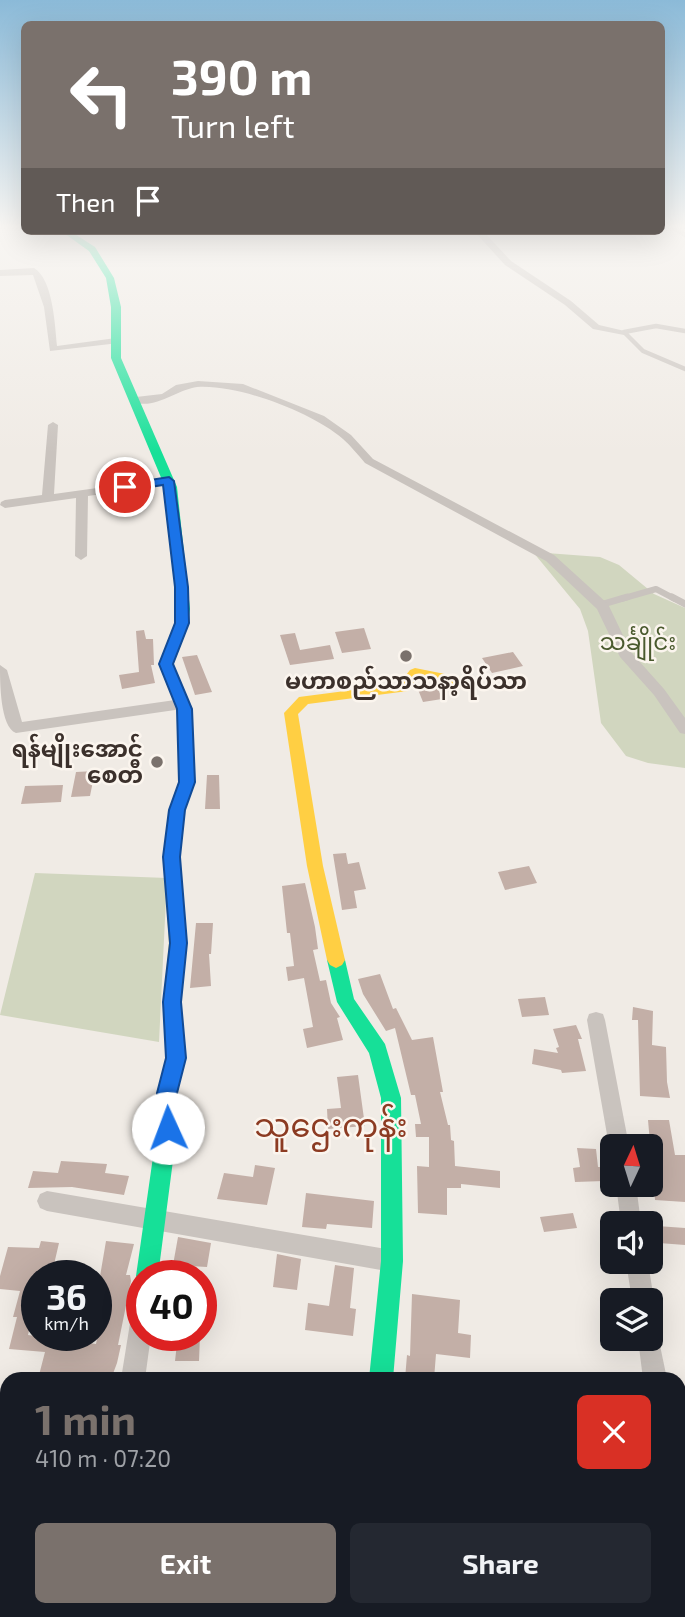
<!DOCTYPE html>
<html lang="en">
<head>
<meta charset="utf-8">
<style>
	body { margin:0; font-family:"Exo 2","Noto Sans Myanmar",sans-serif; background:#242831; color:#f1f3f6; height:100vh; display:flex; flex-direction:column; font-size:26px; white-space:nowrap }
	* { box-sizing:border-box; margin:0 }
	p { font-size:23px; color:#9ea1a6 }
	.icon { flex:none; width:38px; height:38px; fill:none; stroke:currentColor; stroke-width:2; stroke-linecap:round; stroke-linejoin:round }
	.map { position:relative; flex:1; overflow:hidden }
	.drawer { position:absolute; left:0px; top:1372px; width:686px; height:245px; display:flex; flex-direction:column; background:#171b24; border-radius:21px 21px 0 0; box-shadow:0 7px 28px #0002 }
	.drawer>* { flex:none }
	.guide { position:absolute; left:21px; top:21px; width:644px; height:214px; border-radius:10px; box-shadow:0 7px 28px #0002; background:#7a716c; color:#fff; overflow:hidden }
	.needle { width:46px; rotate:4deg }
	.buttons { position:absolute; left:600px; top:1134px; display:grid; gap:14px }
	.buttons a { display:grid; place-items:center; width:63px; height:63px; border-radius:10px; background:#171b24; box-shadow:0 7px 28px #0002; font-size:35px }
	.speed { position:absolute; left:21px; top:1260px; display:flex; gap:14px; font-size:35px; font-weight:700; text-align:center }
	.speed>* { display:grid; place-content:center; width:91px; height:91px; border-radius:50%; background:#171b24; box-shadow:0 7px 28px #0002; line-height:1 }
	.speed small { font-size:18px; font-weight:400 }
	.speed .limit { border:10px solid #d22; background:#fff; color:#111 }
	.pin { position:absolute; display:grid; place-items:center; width:60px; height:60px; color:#fff; margin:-30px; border:4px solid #fff; border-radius:50%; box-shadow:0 2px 7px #0007 }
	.me { position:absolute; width:77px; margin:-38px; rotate:358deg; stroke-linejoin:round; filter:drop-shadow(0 0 5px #0008) }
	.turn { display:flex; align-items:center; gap:24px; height:147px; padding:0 35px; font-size:32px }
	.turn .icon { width:91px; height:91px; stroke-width:2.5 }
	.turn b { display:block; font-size:49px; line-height:60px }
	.then { display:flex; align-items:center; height:66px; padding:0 35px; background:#0003; gap:14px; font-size:26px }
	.round { display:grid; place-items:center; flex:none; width:74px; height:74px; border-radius:10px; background:#242831 }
	.headline { display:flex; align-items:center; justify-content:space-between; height:119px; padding:0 35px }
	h1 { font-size:42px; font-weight:700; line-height:52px; color:#7a716c }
	.button { display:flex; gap:14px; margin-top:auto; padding:14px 35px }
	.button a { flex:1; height:80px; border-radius:10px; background:#7a716c; color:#fff; font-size:28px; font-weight:700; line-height:80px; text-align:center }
	.button a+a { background:#242831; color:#f1f3f6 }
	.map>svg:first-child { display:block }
</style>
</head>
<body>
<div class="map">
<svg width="685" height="1617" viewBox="0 0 685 1617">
	<rect width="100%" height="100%" fill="#f0ebe5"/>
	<path fill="#d1d6bf" d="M533,552L600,557L619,565L654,594L685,608V768L648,763L626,756L601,723L588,631L580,609Z
		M35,873L167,878L159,1042L0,1015Z"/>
	<path fill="#c3afa7" d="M364,628L371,649L342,653L335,632Z
		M144,630L146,639H153L154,665H151L155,683L122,689L119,675L139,672L136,631Z
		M295,633L300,650L330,645L334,659L290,665L280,635Z
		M513,652L523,666L492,673L482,658Z
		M197,655L212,692L195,695L182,657Z
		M425,684L437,686L442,699L423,702L417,687Z
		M95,771L90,796L71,797L76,772Z
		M207,775H219L220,809H205Z
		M63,785L61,802L21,804L25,786Z
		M346,853L348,864L359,862L366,889L354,891L357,908L342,910L333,854Z
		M529,866L537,883L505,890L498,872Z
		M305,883L315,927L318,949L313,950L320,981L326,980L331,1003L340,1017L337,1018L343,1040L307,1048L303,1029L313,1027L304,978L288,981L286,967L294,966L290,933H287L282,886Z
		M196,923H213L211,954H209L211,986L190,988Z
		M380,974L393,1009L396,1008L412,1040L433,1037L443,1092H440L448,1125H450L451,1140L454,1141L455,1166L500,1171V1188L461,1184V1188H447V1215L418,1213L417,1166L429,1167V1137H416L415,1124H421L415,1095H411L395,1028L386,1031L363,994L358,979Z
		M545,997L549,1015L522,1017L518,999Z
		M633,1007L653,1011L652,1045L666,1047L667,1082L670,1098L640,1096L638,1020H632Z
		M576,1025L582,1039H578L586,1071L562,1073L561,1070L532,1064L534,1049L558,1053L556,1048L559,1047L553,1029Z
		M358,1075L365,1126L328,1129L327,1109L341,1108L337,1077Z
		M648,1120H669L675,1155H685V1202L655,1200Z
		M577,1148L596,1149L598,1167H601L604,1181L575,1182L573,1168L580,1167Z
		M61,1161L107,1164L105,1173L129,1176L124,1195L72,1187L28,1188L33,1171L58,1173Z
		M255,1165L275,1168L267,1205L217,1199L224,1173L253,1177Z
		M306,1193L374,1201L372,1228L327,1224L326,1229L302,1227Z
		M573,1213L577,1228L544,1232L540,1217Z
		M657,1226L685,1228V1245L659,1243Z
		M178,1237L211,1243L207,1267L173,1265Z
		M41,1241L59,1243L52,1273L37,1272V1296L28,1335L96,1344L106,1294H97L106,1241L134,1244L126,1275H130L131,1281L118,1345H121L117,1363L111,1379H38L45,1352L9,1349L17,1317H13L20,1291L0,1289V1276L8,1247L39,1248Z
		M277,1254L301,1259L297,1290L273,1287Z
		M335,1265L354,1268L350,1308L356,1309L353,1336L305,1330L308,1303L329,1306Z
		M412,1294L460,1300L458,1333L471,1335L470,1358L436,1354L434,1379H405L407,1355L410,1356Z
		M178,1335H200L199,1361H175Z"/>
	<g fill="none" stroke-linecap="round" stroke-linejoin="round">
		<path stroke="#c9c3be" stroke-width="4.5" d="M671,226L685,235
			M685,331L656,326L624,332L643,351L685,369"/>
		<path stroke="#c9c3be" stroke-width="6" d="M621,599L656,589L675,599"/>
		<path stroke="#c9c3be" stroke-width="7" d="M672,597L685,604
			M600,605L627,597"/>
		<path fill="#c9c3be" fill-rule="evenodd" d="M474,231H483L511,261L571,301L599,325L629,332L624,335L593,329L565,305L505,265Z
			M34,268C53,279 55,325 57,346L116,338L119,339V343L50,351L44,307L33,275L0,276V270Z
			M198,381L243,384L324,416L351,435L373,459L554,555L608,604L631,652L664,689L685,718V734L680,733L654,695L620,657L597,609L546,561L365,463C358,455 351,446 343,439C312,412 238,384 197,387C178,389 150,413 131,400L136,397L162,394L176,385Z
			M53,422L58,425L54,494L169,478L175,481L169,484L88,496L87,556L81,560L75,556L76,498L5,508L0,505L1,502L5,500L42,495L48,425Z
			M0,665L7,670L22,722L182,699L189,704L182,709L16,733C0,727 0,682 0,665Z
			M596,1012L603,1014L605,1020L629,1146H612V1153L609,1146L587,1020L589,1014Z
			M616,1185H636L641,1223H621Z
			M47,1191L392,1250L400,1253L403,1261L400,1269L392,1272L47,1211L40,1208L37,1201L40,1194Z
			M626,1262H648L654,1300L651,1308V1300H632Z
			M142,1306V1335H151L145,1379H121L131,1317L134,1309Z
			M651,1328L657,1331L667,1379H643L638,1339H651Z
			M679,1600L685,1610V1617H659V1610H679Z
			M90,1610H116L115,1617H89Z
			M347,1610H373L372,1617H346Z"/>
		<path fill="#16e098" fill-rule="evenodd" d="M61,231H70L95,247L114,278L121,307V358L177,487L190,609L187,629L173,665L192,709L193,740L186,745L179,740L178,709L159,665L174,629L177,609L165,487L111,358V307L106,278L89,251Z
			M336,952L342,955L345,960L354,999L385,1044L401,1098L403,1261L393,1379H369L381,1261V1098L369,1053L337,1002L327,960L330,955Z
			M168,1113L175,1115L178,1122L158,1276H142V1285L136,1276L158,1122L161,1115Z"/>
		<path fill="#ffcf43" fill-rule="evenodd" d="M415,668L465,678L472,683L465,688L418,678L408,691L308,704L298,714L323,866L345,960L342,965L336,968L330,965L327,960L307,866L284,713L299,697L399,684L410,670Z
			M186,735L193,740L195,782L185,810L179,857L187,943L181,1002L186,1058L177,1093L178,1122L175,1129L168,1131L161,1129L158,1122L157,1093L166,1058L163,1002L169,943L163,857L169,810L179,782V740Z"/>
	</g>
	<linearGradient id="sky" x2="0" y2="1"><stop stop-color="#8bbad8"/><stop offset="0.5" stop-color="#f8f6f3"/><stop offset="1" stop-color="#f8f6f3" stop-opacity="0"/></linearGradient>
	<rect width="685" height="453" fill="url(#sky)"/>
	<path fill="#1a73e8" stroke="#114b97" stroke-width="2" d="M169,477L174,481L188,587L189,623L173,664L192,709L195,782L185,810L180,857L187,943L181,1002L186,1058L177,1093L178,1128L175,1134L168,1137L161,1134L158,1128L157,1093L166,1058L163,1002L170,943L163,857L169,810L179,782L177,709L159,664L175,623V587L163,485L125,491L119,487L125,484Z"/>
	<g fill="#7a716c" stroke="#fbf5ee" stroke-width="2.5">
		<circle cx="406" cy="656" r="7"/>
		<circle cx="157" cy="762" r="7"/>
	</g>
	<g text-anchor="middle" stroke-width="5" stroke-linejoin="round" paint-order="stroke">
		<g font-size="23" fill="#4a5a2e" stroke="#fbf5ee">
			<text x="638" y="650">သင်္ချိုင်း</text>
		</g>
		<g font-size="23" font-weight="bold" fill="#3b302b" stroke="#fbf5ee">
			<text x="406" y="689">မဟာစည်သာသနာ့ရိပ်သာ</text>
			<text x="143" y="757" text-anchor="end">ရန်မျိုးအောင်<tspan x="143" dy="26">စေတီ</tspan></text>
		</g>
		<g font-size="32" fill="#8c3b22" stroke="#fbf5ee">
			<text x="331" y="1137">သူဌေးကုန်း</text>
		</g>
	</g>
</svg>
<div class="buttons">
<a><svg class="needle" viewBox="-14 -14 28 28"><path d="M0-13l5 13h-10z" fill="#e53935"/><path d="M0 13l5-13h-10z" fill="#9ea1a6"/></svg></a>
<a><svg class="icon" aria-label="sound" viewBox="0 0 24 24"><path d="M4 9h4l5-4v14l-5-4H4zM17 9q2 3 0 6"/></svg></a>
<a><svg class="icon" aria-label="layers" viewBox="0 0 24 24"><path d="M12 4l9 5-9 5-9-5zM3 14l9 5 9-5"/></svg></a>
</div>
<div class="speed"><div>36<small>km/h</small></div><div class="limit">40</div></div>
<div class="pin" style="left:125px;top:487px;background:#d93025"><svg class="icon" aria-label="arrive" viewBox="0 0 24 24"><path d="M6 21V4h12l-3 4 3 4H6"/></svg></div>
<svg class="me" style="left:168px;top:1128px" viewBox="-20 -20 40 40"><circle r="19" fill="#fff"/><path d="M0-13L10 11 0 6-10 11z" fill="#1a73e8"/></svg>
<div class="guide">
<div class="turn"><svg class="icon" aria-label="left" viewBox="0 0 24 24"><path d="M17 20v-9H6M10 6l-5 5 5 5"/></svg><div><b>390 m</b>Turn left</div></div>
<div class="then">Then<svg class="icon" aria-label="arrive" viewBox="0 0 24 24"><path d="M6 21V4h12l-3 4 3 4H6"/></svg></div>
</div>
<section class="drawer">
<div class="headline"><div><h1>1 min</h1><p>410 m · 07:20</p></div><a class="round" style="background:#d93025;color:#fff"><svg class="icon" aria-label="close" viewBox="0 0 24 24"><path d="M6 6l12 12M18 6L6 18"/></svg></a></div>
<div class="button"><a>Exit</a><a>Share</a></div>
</section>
</div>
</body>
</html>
